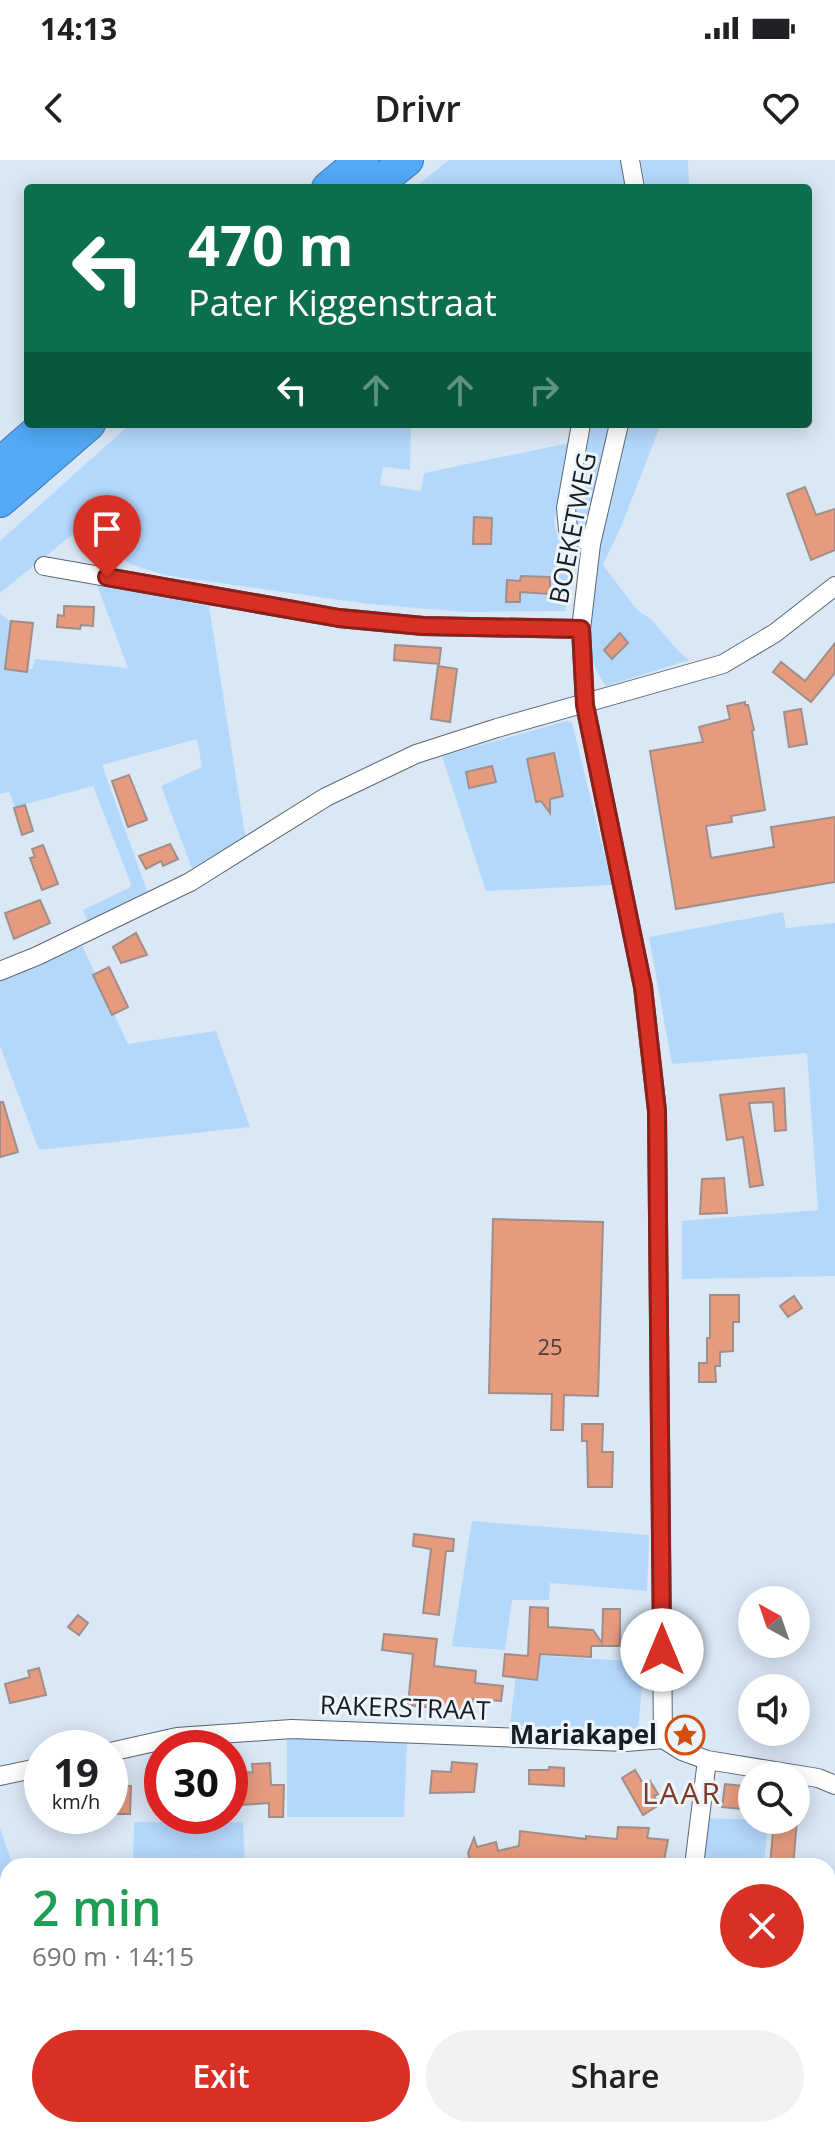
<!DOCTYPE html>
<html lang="en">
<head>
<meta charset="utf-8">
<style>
	body { margin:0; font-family:"Open Sans",sans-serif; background:#f2f2f2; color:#202124; height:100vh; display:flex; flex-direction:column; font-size:30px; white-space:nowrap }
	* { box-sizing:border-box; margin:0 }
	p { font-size:26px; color:#757577 }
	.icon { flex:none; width:44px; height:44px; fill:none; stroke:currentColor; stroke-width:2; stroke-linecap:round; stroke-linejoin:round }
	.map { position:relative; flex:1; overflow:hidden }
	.sheet { position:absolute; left:0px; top:1698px; width:836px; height:280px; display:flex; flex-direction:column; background:#fff; border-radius:24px 24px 0 0; box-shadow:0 4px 20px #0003 }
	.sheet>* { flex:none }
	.guide { position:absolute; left:24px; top:24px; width:788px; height:244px; border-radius:8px; box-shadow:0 4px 20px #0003; background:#0b6e4f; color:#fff; overflow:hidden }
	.needle { width:52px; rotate:320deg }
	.buttons { position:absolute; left:738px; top:1426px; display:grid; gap:16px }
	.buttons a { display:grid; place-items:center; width:72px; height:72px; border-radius:50%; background:#fff; box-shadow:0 4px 20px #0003; font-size:40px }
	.speed { position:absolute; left:24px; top:1570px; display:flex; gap:16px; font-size:40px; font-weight:700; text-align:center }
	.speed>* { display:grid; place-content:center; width:104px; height:104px; border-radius:50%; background:#fff; box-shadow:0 4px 20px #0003; line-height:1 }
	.speed small { font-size:20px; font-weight:400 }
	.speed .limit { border:12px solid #d22; background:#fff; color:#111 }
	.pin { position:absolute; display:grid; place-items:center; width:68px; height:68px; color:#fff; margin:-82px -34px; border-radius:50% 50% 50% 0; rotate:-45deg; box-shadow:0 0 8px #0007 }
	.pin .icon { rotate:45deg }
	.me { position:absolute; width:88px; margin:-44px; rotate:0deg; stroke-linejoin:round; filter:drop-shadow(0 0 6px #0008) }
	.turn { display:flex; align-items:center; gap:28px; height:168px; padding:0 32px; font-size:36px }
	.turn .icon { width:104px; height:104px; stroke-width:2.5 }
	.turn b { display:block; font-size:56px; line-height:68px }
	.lanes { display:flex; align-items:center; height:76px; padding:0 32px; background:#0003; justify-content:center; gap:40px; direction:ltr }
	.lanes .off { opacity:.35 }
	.round { display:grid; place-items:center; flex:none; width:84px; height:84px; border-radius:42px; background:#f2f2f2 }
	.summary { display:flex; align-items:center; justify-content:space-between; height:136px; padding:0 32px }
	h1 { font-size:48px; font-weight:600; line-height:60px; color:#1e9e55 }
	.action { display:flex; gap:16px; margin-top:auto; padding:16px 32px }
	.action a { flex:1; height:92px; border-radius:48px; background:#d93025; color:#fff; font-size:32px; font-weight:600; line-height:92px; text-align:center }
	.action a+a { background:#f2f2f2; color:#202124 }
	.status { display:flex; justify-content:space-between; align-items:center; height:56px; padding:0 40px; background:#fff; direction:ltr }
	.status svg { height:22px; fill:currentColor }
	header { display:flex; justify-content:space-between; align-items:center; height:104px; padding:0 32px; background:#fff; font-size:36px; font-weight:600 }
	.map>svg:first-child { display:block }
</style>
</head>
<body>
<div class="status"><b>14:13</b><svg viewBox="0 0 49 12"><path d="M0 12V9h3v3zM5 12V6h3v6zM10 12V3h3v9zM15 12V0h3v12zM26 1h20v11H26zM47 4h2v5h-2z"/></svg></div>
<header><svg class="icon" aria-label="back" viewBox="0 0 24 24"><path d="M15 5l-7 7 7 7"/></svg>Drivr<svg class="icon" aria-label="heart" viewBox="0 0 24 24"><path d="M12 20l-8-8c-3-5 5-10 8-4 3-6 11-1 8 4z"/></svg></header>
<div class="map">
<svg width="835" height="1978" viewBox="0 0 835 1978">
	<rect width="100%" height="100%" fill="#dae7f5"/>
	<path fill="#b4d8fc" d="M449,0H624L629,28H414Z
		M641,0H688L689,28H646Z
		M130,264H411L410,310L383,307L380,325L421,331L424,313L570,283L554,362L558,378L573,403L566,451L465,452L369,444L165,415L130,404L83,366L0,433V381Z
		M586,264H612L590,357L580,368L569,357Z
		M629,264H661L622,364L603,405L638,451L651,459L679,492L689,500L606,526C597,514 591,501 590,486C586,421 614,328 629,264Z
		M97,425L209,446L246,681L194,714L161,626L202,607L197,579L102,605L149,736L89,766L83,750L129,728L131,724L93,626L15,647L9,632L0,634V454L13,463L10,507L32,509L35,499L128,508Z
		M567,561L572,563L612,725L486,731L442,596Z
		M783,752L786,768L835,763V1116L682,1119V1061L818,1050L807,893L672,904L649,777Z
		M82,786L128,884L216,871L250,967L39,990L0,886V819Z
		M472,1361L649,1375L647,1431L550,1423L549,1440H512L505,1490L452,1486Z
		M531,1495L644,1502L638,1571L510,1566L517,1506Z
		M311,1578L407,1580L404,1657H287V1579Z
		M704,1658L768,1660L764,1703L796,1706H702Z
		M134,1662H243L245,1706H133Z
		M0,1668L13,1706H8V1970H235L229,1978H0Z"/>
	<path fill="#e69b7f" stroke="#a08e88" stroke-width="2" d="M805,327L816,355L835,349V390L811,400L787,334Z
		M474,357L492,358L491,384H473Z
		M521,416L550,417V434L520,432V442H506L507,420L520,421Z
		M64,446L94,447L93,466L81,465L80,469L57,467L58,455L64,456Z
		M11,461L33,463L27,512L5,509Z
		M620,473L628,483L612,499L604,490Z
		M835,483V513L811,542L773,512L781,502L805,521Z
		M395,485L441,488L439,504L394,500Z
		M438,506L457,509L450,562L431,559Z
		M745,542V545H748L754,570L752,571L765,650L731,656L732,662L706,666L711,698L774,687L771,667L835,657V722L676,749L650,591L703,582L699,567L730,559L727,546Z
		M801,549L807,584L789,587L784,552Z
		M554,593L563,636L550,639V653L541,641L536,642L527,599Z
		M492,606L496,622L469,628L466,612Z
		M129,615L147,660L128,667L112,621Z
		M25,645L33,671L22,675L14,648Z
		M170,684L178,699L163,706L161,701L146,709L139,696Z
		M43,685L58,724L42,730L30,698L35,697L32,689Z
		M40,740L50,763L14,779L5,753Z
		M136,773L147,795L121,803L113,787Z
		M109,807L128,847L112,855L93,815Z
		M784,928L786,970L775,971L773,942L749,943L763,1025L750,1027L743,977L727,980L720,935Z
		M0,942H3L18,992L0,997Z
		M724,1018L727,1053L700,1054L702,1019Z
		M493,1059L603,1062L598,1236L564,1235L563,1270H551L552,1234L489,1233Z
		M710,1135H739V1162H733V1191L720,1192V1206H715L716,1222H699V1203H707V1178H710Z
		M794,1136L802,1148L788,1157L780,1146Z
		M582,1264H603L602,1292H613L612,1327H588L587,1281H582Z
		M414,1374L454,1379L453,1391H446L439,1455L423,1453L431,1389L413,1386Z
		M530,1447L548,1448V1467L593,1470L602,1483L603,1449H620V1486H591V1497L540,1494L537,1520L503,1516L505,1494L528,1496Z
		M78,1455L88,1463L79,1475L68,1467Z
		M384,1474L437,1479L434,1506L476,1511L475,1523L503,1526L501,1541L473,1539L472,1552L408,1545L413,1494L382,1490Z
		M39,1508L46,1535L10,1543L5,1524L30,1517L28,1511Z
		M452,1602L477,1604L474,1632L430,1633L432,1611L451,1612Z
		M270,1603L271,1625H284L283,1657H269V1643L241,1645L239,1613L253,1612L252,1604Z
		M549,1607L564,1608V1626L529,1624V1610H549Z
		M635,1610L644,1625L650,1621L658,1634L654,1636L659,1645L643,1655L622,1618Z
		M725,1624L752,1627V1650L722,1647Z
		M111,1626H131L130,1654H111Z
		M774,1660H797L793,1706H770Z
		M618,1667L649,1668L647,1678L668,1680L663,1706H574L506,1699L507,1704L498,1706H471L468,1693L474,1678L477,1687L496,1682L498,1691L519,1686L520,1671L586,1679V1676L617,1679Z"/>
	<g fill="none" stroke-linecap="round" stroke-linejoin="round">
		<defs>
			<path id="minor" d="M630,0L635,28
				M581,264L566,348L568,369L591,384
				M619,264L591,384L581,469L585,545L643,827L657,951L663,1579
				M44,406L339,458L423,466L581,469
				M0,811L37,796L190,722L326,637L416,594L497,568L723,504L775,473L835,426
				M110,1592L177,1577L292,1569L626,1582L663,1579L682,1591L707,1600L818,1618L835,1625
				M0,1616L42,1607
				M694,1706L707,1600
				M828,1756H835
				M597,1978L598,1970
				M748,1978V1970"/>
			<path id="motorway" d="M328,28L362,0
				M372,28L407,0
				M0,304L46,264
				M0,341L89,264"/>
		</defs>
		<use href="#minor" stroke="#5b6773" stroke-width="20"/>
		<use href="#motorway" stroke="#3e78ac" stroke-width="34"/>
		<use href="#minor" stroke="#fff" stroke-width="18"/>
		<use href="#motorway" stroke="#53a9f6" stroke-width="32"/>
	</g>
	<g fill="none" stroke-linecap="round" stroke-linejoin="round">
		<defs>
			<path id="route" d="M107,417L339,458L423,466L581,469L585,545L643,827L657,951L662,1490"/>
		</defs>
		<use href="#route" stroke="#8d1f18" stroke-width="20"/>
		<use href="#route" stroke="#d93025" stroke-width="14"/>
	</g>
	<defs>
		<symbol id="sight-ring" viewBox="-11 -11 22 22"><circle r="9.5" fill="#ecf4fc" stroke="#d44f0d" stroke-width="1.5"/><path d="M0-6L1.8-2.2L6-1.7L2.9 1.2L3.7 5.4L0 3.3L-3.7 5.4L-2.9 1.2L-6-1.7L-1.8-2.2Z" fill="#d44f0d"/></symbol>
	</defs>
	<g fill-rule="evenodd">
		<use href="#sight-ring" x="663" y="1553" width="44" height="44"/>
	</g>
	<g text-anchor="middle" stroke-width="6" stroke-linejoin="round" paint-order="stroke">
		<g font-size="22" fill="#4c3c39">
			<text x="550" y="1195">25</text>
		</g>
		<g font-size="26" fill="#181d22" stroke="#ecf4fc">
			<text transform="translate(573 368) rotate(-79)" y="9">BOEKETWEG</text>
			<text transform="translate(405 1548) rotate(2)" y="9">RAKERSTRAAT</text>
		</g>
		<g font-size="26" font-weight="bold" fill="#181d22" stroke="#ecf4fc" text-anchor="end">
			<text x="657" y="1584">Mariakapel</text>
		</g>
		<g font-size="30" letter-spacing="2" fill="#7e3b22" stroke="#ecf4fc">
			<text x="682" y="1644">LAAR</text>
		</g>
	</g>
</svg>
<div class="buttons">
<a><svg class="needle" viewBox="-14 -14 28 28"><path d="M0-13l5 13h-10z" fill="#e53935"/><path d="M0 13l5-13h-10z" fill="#757577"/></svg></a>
<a><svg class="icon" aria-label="sound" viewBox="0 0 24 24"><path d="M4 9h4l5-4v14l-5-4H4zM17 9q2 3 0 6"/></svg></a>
<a><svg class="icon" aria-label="search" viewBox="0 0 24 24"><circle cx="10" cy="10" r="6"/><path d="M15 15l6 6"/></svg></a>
</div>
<div class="speed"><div>19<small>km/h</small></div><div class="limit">30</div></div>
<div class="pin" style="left:107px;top:417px;background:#d93025"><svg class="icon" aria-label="arrive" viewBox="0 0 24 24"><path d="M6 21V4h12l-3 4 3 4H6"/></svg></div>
<svg class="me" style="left:662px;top:1490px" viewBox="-20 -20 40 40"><circle r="19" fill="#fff"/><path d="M0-13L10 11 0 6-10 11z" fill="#d93025"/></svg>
<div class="guide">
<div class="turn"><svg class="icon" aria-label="left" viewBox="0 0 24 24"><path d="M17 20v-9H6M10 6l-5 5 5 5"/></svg><div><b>470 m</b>Pater Kiggenstraat</div></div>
<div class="lanes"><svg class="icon" aria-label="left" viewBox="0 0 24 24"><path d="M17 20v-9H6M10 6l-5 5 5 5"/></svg><svg class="icon off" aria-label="ahead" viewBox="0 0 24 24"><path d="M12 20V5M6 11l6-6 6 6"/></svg><svg class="icon off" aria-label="ahead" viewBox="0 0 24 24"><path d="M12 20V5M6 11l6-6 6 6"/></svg><svg class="icon off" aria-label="right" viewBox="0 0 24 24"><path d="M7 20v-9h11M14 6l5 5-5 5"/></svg></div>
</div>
<section class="sheet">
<div class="summary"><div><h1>2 min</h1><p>690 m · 14:15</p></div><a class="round" style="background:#d93025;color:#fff"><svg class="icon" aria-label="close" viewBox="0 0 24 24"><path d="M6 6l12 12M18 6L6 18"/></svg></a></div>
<div class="action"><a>Exit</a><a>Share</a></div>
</section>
</div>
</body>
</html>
